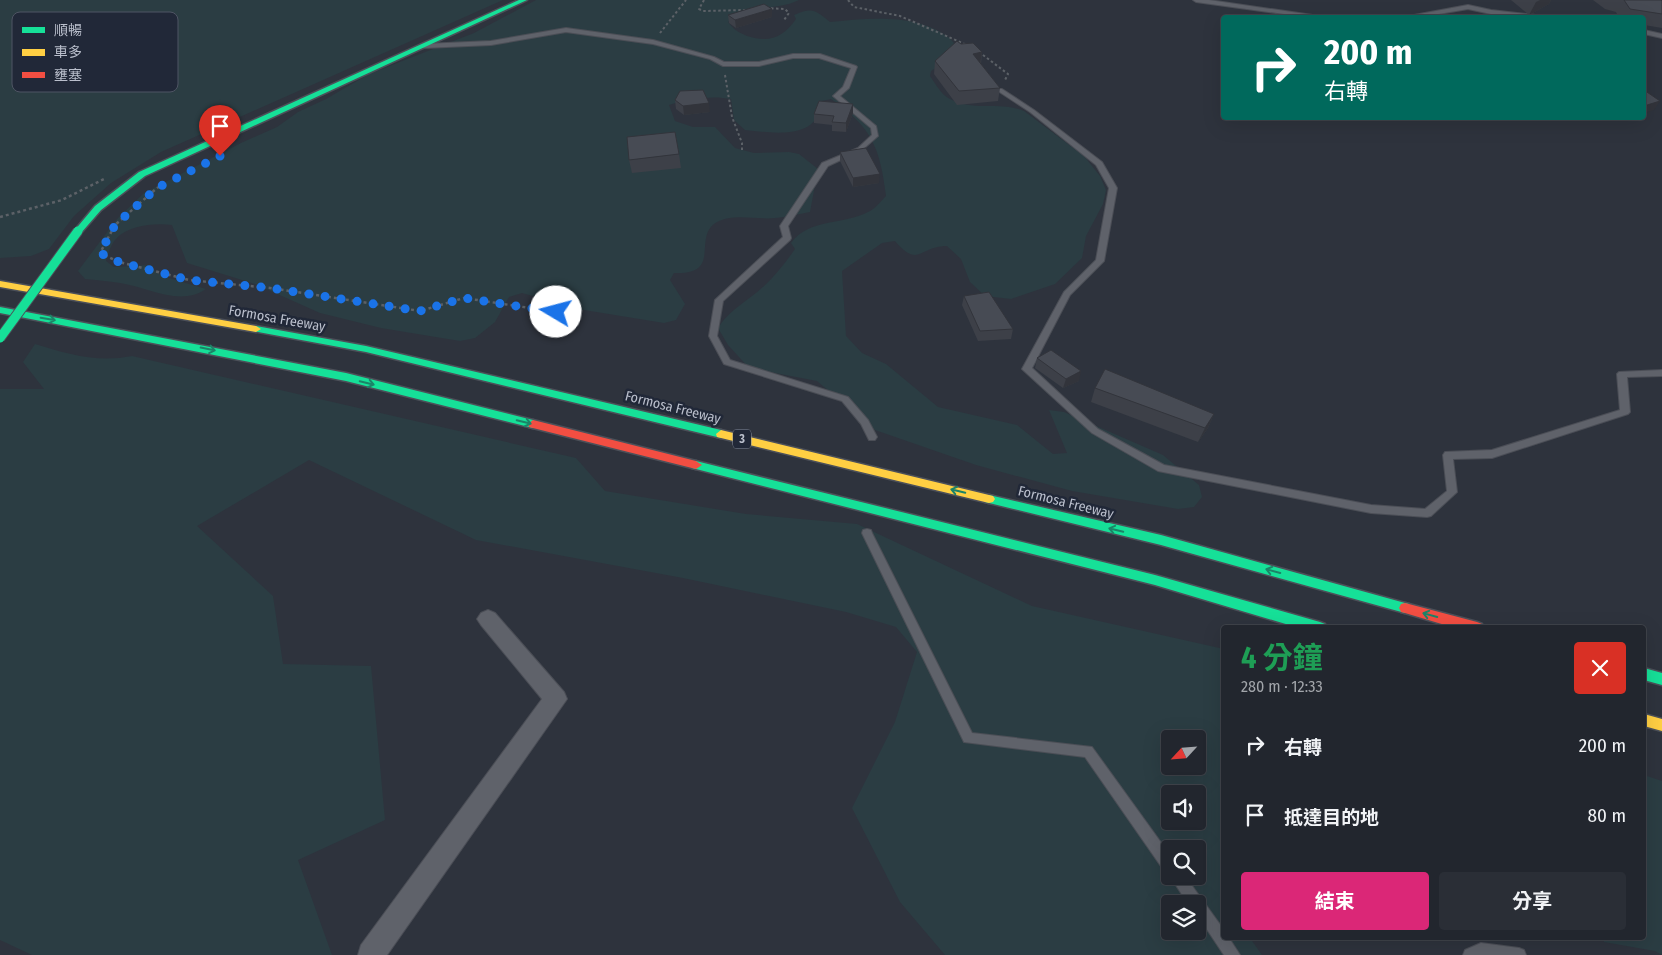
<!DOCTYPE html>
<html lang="zh-TW">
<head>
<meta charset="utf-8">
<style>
	body { margin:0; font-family:"Fira Sans Condensed","Noto Sans TC",sans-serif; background:#2a2e36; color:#f1f3f6; height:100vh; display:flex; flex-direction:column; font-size:19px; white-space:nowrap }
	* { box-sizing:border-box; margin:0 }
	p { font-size:16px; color:#a2a5aa }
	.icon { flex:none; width:28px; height:28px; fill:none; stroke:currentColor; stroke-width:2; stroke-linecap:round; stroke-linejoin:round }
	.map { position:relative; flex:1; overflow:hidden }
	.panel { position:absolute; left:1221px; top:625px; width:425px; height:315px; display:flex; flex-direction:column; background:#22262e; border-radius:5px; box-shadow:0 5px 20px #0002,0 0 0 1px #3f434a }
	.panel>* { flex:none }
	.banner { position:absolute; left:1221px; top:15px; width:425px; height:105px; border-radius:5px; box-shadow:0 5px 20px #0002,0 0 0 1px #3f434a; background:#00695c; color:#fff; overflow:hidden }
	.needle { width:32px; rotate:244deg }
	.fabs { position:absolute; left:1161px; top:730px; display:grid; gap:10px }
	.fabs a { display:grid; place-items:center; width:45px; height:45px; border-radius:5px; background:#22262e; box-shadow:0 5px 20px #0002,0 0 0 1px #3f434a; font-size:25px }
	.pin { position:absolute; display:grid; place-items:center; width:42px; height:42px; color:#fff; margin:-51px -21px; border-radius:50% 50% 50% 0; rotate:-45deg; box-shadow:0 0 5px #0007 }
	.pin .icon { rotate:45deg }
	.me { position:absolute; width:55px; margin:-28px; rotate:278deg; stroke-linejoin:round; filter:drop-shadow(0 0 4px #0008) }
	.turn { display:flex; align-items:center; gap:18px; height:105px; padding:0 20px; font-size:22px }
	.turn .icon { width:65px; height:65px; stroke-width:2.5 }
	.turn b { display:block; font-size:35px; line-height:42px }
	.round { display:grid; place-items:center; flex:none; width:52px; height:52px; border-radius:5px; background:#2a2e36 }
	.headline { display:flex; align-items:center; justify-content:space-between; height:85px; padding:0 20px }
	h1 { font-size:30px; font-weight:700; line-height:38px; color:#1e9e55 }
	.action { display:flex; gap:10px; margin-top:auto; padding:10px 20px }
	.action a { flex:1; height:58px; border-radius:5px; background:#db2777; color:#fff; font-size:20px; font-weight:700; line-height:58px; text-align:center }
	.action a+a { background:#2a2e36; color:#f1f3f6 }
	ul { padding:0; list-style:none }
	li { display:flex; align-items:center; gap:15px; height:70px; padding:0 20px }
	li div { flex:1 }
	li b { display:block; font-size:19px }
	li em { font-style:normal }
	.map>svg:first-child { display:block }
</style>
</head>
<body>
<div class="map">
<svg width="1662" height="955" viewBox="0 0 1662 955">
	<rect width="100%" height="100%" fill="#2e333d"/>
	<path fill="#2b3d43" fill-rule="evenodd" d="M0,0H503L161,152L111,183L74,216L49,249L31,256L0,258Z
		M536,0H799C775,12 751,2 728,22C734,30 738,32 747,36C769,43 783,38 796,19L794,15C813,7 815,10 830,22C867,18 916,13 948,37C953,41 957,47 960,52L931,71L930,76C934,82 939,90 944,95C968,114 998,100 1024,111L1084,156L1100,176L1106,190L1103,204L1086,236L1082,258L1055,284L1011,299L985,296L970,282L961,259L947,246C919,246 919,269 895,241L882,243L842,271L846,336L862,353L886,364L938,407L1017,425L1053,454L1067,453L1049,410L1064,412L1163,455L1199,485L1202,497L1194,507L1178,509L1072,491L976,465L875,430L817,381L749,368L728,345L718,328C727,313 742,304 756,293C771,281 784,265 795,249L791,243C809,218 844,225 868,212C875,209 881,201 886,196C880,148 872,127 831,99L822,101C821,106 820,112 817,117C805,139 766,132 745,130L734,120L731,99C712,95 687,99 669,105L675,121L693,127H715L735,148L754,153L789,152L799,154L818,169L810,212C798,214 787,217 775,218C757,220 734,213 717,222C691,237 724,275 674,273L670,280L685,304L676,320L664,323L578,309L522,293L509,297L495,322L475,338L460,341L381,328L320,313L255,284L187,263L172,225C155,223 128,225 116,239C111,244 108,254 106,261L114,267L148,265L162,276L206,289C180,307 148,287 120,283C108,281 96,280 85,279L78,271L117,219L144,193L241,143L277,127L298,112L326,99L369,74L474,33Z
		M35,344C68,354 97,363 132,356L576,458L605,491L746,514L857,524L1032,606L1224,649V938H1250L1262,955H945L900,902L852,808L895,722L917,652L896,627L846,612L683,578L476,540L309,460L197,526L273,596L283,664L371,666L385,820L298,860L332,955H32L0,940V389H44L23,362ZM1170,739H1198V766H1170ZM1170,794H1198V821H1170ZM1170,849H1198V876H1170ZM1170,904H1198V931H1170Z
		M1644,775L1662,781V955L1655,951L1604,942L1603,938H1644Z"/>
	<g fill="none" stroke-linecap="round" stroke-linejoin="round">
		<defs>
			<path id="lane" d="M1193,0H1209L1333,18H1313L1196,2Z
				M1468,5L1491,10L1563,18H1534L1491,14L1468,9L1415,18H1398Z
				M566,28L653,40L714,57L724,62H759L793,54H820L856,66L857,67L849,88L840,96L876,126L878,136L862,150L828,166L788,226L791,238L790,240L723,301L717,336L730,360L848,397L868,420L877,437L875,440H869L861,424L842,401L724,364L709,336L715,300L783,237L780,226L822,163L858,148L872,135L871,128L833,96L843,87L851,68L819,58H793L759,66H723L710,59L653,44L566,32L491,45L424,48L421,46L424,44L491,41Z
				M1644,30L1662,34V38L1644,34Z
				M998,89H1002L1034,110L1102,162L1117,188L1104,261L1070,295L1032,368L1098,429L1164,465L1371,505L1425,509L1447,491L1443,455L1445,452L1492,450L1620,410L1617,374L1619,372L1662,370V376L1627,377L1630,412L1628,414L1492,458L1453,459L1457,492L1431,516L1427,517L1371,513L1158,471L1092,433L1022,369L1064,292L1096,260L1109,188L1096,165L1030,112L998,91Z
				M867,529L871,530L872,533L972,733L1092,747L1170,855V874L1165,872L1085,757L964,742L862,533L863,530Z
				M1170,876H1185L1224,930V938H1229L1240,955H1224L1198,916V904H1188Z
				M1481,943L1519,948L1524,950L1526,955H1463L1465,950Z"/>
			<path id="street" d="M488,610L495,613L564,692L567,699L387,955H358L361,945L542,699L481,625L477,619L481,613Z"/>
			<path id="fast" d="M519,0H527L145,176L101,210L81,233L78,234L74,231L95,206L139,172Z
				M0,307L346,373L533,420L538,424L533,428L346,381L0,313Z
				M256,326L366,346L721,430L726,434L721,438L366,352L253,331L251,329L253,327Z
				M696,461L1155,575L1320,622L1325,624L1326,628H1299L1155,585L692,468L690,465Z
				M989,495L1161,535L1405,603L1409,604L1411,608L1409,612L1405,613L1161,545L985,502L983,499L985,496Z
				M1644,668L1662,673V685L1644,680Z"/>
			<path id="slow" d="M0,281L256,326L261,329L256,332L0,287Z
				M721,430L989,495L993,496L995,499L993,502L989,503L717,437L716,434Z
				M1644,714L1662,719V731L1644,726Z"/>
			<path id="jam" d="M533,420L696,461L702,465L696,469L529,427L528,424Z
				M1405,603L1477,622L1482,624L1483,628H1455L1405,613L1401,612L1399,608L1401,604Z"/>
		</defs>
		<use href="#lane" stroke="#4b4e56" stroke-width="2"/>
		<use href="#street" stroke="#4b4e56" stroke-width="2"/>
		<use href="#fast" stroke="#4c5059" stroke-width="3"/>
		<use href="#slow" stroke="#4c5059" stroke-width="3"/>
		<use href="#jam" stroke="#4c5059" stroke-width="3"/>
		<path stroke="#5c6167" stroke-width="2" stroke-dasharray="2.5 2.5" stroke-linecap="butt" d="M704,0L699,9L703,11L745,10
			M848,0L854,7L900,16L967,45
			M766,8L785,9L789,13L784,20
			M660,33L686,0
			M979,52L1008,74L1005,80
			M725,75L732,117L742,143V151"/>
		<path stroke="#5c6167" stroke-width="2.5" stroke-dasharray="3 3" stroke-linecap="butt" d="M165,184L157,188L115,225L100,253L119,262L189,280L270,288L420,311L464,298L556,312
			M0,217L62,200L104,179"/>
		<use href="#lane" fill="#5f626a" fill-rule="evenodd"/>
		<use href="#street" fill="#5f626a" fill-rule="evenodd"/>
		<use href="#fast" fill="#16e098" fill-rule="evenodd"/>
		<use href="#slow" fill="#ffcf43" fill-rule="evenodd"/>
		<use href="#jam" fill="#f24e42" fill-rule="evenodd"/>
		<defs>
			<path id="fast-bridge" d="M0,338L78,231"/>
		</defs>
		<use href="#fast-bridge" stroke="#4c5059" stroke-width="11" stroke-linecap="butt"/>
		<use href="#fast-bridge" stroke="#16e098" stroke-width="9"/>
	</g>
	<path fill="#3d4048" d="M1511,0H1551L1549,4L1529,15Z
		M1593,0H1661L1662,1V28L1644,25V18H1619L1616,12L1605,9Z
		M728,15L772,17L736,28L729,23Z
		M961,44L982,52L981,64L1000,88L998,101L957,105L934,74L935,61Z
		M675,100L710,112L684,115L676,109Z
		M853,104V113L846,132L832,131V125L814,123V114Z
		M840,152L879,183L853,187L840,161Z
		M679,154L681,168L632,173L629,160Z
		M964,296L1013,329L1011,339L978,341L962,305Z
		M1037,358L1079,381L1063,388L1035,368Z
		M1095,388L1214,414L1208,428L1198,442L1091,402Z"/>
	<path fill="#32343b" d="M1540,0H1551L1549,4L1529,15L1536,2Z
		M772,9V17L736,28L735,20Z
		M982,52L980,65L973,54Z
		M1660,101L1654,110L1644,113V106Z
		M709,103L710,112L684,115L683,106Z
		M853,104V113L846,132V123Z
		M880,174L879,183L853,187V178Z
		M1081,371L1079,381L1063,388L1066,379Z
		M1214,414L1208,428L1198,442L1205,428Z"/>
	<path fill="#474b54" stroke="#32343b" d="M1624,0H1661L1662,1V14L1630,9Z
		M764,4L772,9L735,20L728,15Z
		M957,41L961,44L973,43L982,52L973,54L1000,88L959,91L935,61Z
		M703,90L709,103L683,106L675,100L680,91Z
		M1644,90L1660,101L1644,106Z
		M819,101L853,104L846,123L832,122L834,116L814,114Z
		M675,132L679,154L629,160L627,137Z
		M866,148L880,174L853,178L840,152Z
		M989,292L1013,329L980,331L964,296Z
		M1051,350L1081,371L1066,379L1037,358Z
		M1105,369L1214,414L1205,428L1095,388Z"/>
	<defs><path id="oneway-shaft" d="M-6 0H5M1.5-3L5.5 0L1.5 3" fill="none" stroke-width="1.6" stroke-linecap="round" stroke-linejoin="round" transform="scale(1.25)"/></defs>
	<g stroke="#1c8468">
		<use href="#oneway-shaft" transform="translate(48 319) rotate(10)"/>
		<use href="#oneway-shaft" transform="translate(208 349) rotate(11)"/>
		<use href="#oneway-shaft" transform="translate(367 383) rotate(14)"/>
		<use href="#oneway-shaft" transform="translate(524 422) rotate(14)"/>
		<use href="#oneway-shaft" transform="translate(958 491) rotate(-166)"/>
		<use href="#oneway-shaft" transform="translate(1116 530) rotate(-166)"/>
		<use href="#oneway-shaft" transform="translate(1273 571) rotate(-165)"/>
		<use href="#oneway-shaft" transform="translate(1430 615) rotate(-165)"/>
	</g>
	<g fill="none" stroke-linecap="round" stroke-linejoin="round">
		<path stroke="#1a73e8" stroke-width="9" stroke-dasharray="0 16.2" d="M220,156L157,188L115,225L100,253L119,262L189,280L270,288L420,311L464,298L556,312"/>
	</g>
	<g text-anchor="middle" stroke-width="5" stroke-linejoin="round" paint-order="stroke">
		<rect fill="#212838" stroke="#8c92a0" stroke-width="1" x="733" y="429.5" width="18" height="19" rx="4"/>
		<g font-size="12" font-weight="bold" fill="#babfcc">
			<text x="742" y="443">3</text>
		</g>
		<g font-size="14" fill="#babfcc" stroke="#212838">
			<text transform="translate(277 318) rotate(10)" y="5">Formosa Freeway</text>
			<text transform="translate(673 407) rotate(14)" y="5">Formosa Freeway</text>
			<text transform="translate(1066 502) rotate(14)" y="5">Formosa Freeway</text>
		</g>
	</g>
	<rect x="12" y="12" width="166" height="80" rx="8" fill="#212838" stroke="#4f5564" stroke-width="1"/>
	<rect x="22" y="27" width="23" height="6" fill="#16e098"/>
	<rect x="22" y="49" width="23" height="7" fill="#ffcf43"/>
	<rect x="22" y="72" width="23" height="6" fill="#f24e42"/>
	<g font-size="14" fill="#babfcc">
		<text x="54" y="35">順暢</text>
		<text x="54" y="57">車多</text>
		<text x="54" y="80">壅塞</text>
	</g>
</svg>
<div class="fabs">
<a><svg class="needle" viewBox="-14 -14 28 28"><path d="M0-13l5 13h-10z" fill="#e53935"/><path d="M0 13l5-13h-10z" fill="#a2a5aa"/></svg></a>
<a><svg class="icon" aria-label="sound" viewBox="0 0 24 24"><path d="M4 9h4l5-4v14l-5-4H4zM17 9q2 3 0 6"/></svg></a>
<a><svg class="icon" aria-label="search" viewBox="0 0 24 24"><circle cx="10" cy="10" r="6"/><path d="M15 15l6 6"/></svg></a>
<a><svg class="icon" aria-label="layers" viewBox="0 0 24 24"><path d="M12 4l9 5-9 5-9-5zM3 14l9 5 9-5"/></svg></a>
</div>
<div class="pin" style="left:220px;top:156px;background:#d93025"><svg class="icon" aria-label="arrive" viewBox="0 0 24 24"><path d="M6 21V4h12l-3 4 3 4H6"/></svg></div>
<svg class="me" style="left:556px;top:312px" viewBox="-20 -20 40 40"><circle r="19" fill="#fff"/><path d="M0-13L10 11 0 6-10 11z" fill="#1a73e8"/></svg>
<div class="banner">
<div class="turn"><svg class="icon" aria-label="right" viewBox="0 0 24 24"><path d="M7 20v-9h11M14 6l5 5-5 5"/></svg><div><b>200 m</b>右轉</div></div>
</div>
<section class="panel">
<div class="headline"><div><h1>4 分鐘</h1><p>280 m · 12:33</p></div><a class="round" style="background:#d93025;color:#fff"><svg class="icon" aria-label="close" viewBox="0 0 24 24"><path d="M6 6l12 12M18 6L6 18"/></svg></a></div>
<ul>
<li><svg class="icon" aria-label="right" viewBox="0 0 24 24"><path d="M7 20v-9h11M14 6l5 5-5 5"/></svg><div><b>右轉</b></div><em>200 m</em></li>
<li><svg class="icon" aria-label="arrive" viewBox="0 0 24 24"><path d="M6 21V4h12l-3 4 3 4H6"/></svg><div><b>抵達目的地</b></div><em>80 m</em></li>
</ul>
<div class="action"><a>結束</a><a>分享</a></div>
</section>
</div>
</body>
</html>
